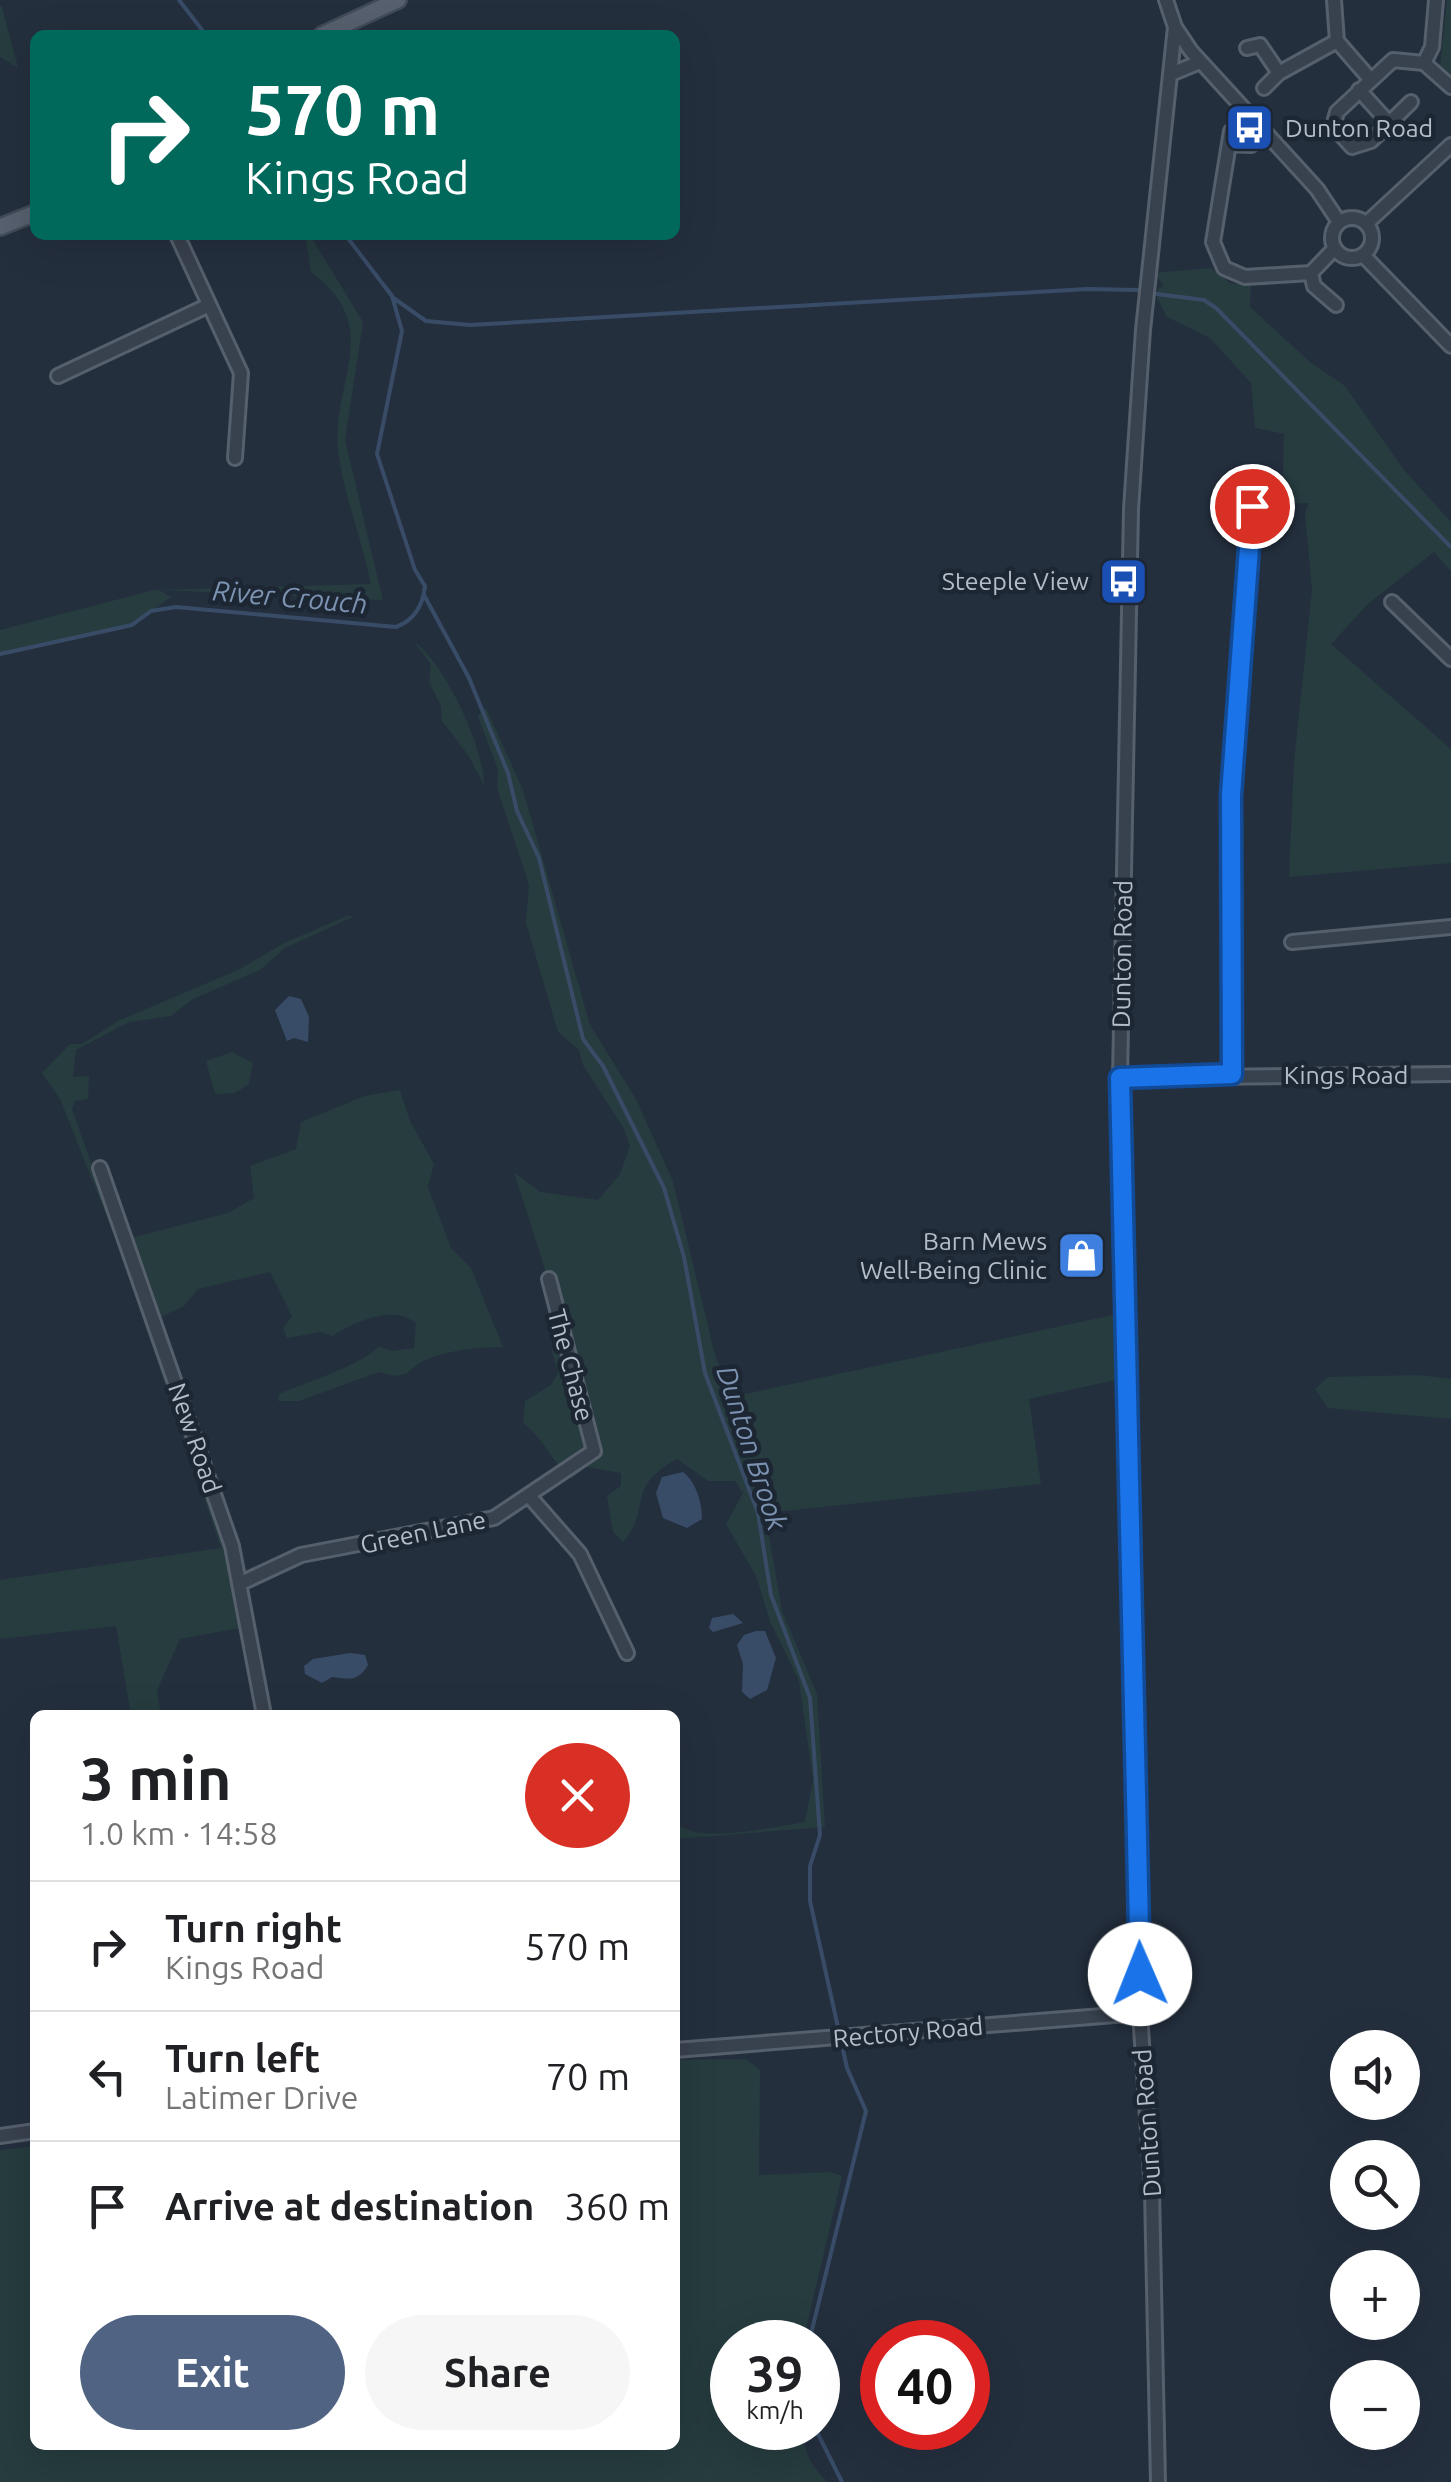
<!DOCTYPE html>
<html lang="en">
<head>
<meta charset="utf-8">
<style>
	body { margin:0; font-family:Ubuntu,sans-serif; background:#f6f6f6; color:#202124; height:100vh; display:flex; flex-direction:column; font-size:38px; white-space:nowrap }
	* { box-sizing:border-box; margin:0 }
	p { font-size:32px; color:#757577 }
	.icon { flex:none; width:55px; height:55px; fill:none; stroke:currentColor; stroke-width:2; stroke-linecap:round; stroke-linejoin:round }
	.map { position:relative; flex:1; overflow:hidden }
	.side { position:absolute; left:30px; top:1710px; width:650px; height:740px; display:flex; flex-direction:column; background:#fff; border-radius:15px; box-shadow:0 10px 40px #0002 }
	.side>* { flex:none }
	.hud { position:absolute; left:30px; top:30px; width:650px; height:210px; border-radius:15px; box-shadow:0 10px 40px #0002; background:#00695c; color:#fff; overflow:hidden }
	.buttons { position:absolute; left:1330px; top:2030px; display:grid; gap:20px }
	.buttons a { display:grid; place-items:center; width:90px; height:90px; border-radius:50%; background:#fff; box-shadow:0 10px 40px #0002; font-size:50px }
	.speed { position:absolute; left:710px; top:2320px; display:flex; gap:20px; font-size:50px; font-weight:700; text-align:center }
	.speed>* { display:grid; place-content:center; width:130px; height:130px; border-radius:50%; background:#fff; box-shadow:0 10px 40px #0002; line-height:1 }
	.speed small { font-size:25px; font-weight:400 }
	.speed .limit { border:15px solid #d22; background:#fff; color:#111 }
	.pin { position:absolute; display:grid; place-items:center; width:85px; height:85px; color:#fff; margin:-42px; border:5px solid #fff; border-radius:50%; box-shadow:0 2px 10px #0007 }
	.me { position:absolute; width:110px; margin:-55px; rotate:359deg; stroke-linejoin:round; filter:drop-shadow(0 0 8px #0008) }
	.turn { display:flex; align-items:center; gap:35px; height:210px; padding:0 50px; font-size:45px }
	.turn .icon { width:130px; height:130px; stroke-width:2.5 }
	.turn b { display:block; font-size:70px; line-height:85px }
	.round { display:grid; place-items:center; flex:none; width:105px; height:105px; border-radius:52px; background:#f6f6f6 }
	.overview { display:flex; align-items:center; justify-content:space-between; height:170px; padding:0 50px }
	h1 { font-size:60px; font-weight:700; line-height:75px }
	.primary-button { display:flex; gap:20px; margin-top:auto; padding:20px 50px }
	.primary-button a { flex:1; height:115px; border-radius:60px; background:#506383; color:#fff; font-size:40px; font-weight:700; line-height:115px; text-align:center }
	.primary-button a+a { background:#f6f6f6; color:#202124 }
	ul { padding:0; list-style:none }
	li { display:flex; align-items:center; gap:30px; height:130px; padding:0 50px; border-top:2px solid #e0e0e0 }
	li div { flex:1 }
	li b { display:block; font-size:38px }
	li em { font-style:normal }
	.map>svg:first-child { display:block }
</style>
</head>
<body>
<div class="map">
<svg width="1451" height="2482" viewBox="0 0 1451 2482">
	<rect width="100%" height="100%" fill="#242f3e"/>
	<path fill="#263c3f" d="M1447,0H1451V80L1440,67Z
		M0,6L2,7L18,68L0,57Z
		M305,235H310L363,322L345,440L383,600L159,590L171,597L132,625L0,654V630L154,590L371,584C362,539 343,494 338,449C332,379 385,327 311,272Z
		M1211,268L1230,283L1251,285L1250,307L1310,362L1345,386L1404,470L1451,522V571L1434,552L1368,604L1331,644L1451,749V863L1289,877L1294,762L1312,590L1305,513L1309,503L1282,504L1284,434L1255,428L1251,383L1210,338L1167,317L1157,298L1158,289L1164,285L1153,273Z
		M413,641C443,660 485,748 484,785L468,755L442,721L441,706L429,682L431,664Z
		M486,708L523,790L590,1025L636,1099L673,1181L715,1355L731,1397L1127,1312L1129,1377L1029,1399L1041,1484L765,1513L782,1611L817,1694L825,1827L675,1839V1823C701,1845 772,1827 805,1822L813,1780L799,1681L770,1621L756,1576L726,1524L743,1493L735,1481H708L677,1459C624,1487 652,1511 623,1542L613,1532L607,1496L621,1486V1473L586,1467L571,1479C550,1459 544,1439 523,1423L525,1401L551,1385L558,1373L552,1352L556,1304L514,1172L540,1192L598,1200L620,1174L630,1146L624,1129L583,1065L579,1050L558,1032L526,923L529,885L497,788L498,770L478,716Z
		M347,916H355L285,948L260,970L193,999L171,1016L129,1022L76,1050L73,1077L89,1076L88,1099L75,1101L72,1109L104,1199L126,1239L228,1213L254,1198L250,1166L296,1149L301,1122L364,1096L400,1090L410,1121L434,1164L428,1187L451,1248L471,1268L503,1347C480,1347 451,1350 430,1358C408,1366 410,1383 379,1372L299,1401H278L279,1394C306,1382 361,1366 379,1346L392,1351L414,1348L416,1323C391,1304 356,1322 332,1336L321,1332L287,1338L283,1328L292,1316L270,1272L198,1289L184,1306L161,1317L155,1314L232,1546L245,1627L180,1639L157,1690L161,1715H131L116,1626L0,1639V1580L221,1548L116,1240L60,1099L42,1073L70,1044H82L118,1021L240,969L282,944Z
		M232,1052L253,1063L249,1084L235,1093L215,1094L206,1061Z
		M1419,1375L1451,1379V1419L1328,1408L1315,1389L1328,1377Z
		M746,2059L760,2070L759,2175L831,2172L842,2176L803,2342H732V2428H806C802,2452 810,2465 828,2482H0V2150L35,2146V2445H675V2060Z"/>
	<path fill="#394c67" d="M289,996L301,999L309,1017L308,1042L294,1038L287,1041L275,1010Z
		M683,1472C696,1482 702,1502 702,1519L687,1528L663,1518L656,1493L662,1477Z
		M733,1614L743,1623L713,1632L709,1628L712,1618Z
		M756,1631H765L776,1658L767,1690L750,1699L742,1692L743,1664L737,1645L744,1635Z
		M350,1653L365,1655L368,1665C358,1682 349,1679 332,1677L322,1683L305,1674L304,1666L313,1659Z"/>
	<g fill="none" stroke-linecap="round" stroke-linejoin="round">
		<path stroke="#394c67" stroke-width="4" d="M179,0L206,35
			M1157,294L1204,300L1216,308L1451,547
			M392,297L426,321L470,325L1087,289L1138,290
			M424,595L469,678L508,773L517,811L539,858L583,1039L603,1066L664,1188L684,1257L705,1373L758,1513L771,1595L810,1698L820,1835L810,1866V1901L847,2068L866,2111L809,2342
			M0,654L132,625L151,611L176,607L396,627C415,620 423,605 425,586L415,570L377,454L402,331L392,296L347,237
			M815,2428L842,2482"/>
		<defs>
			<path id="minor" d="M1166,0L1175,27L1191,51L1317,189L1339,222
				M1334,0L1337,41L1370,79
				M1247,48L1260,45L1279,73
				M1424,63L1432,47L1436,0
				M1171,74L1200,62
				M1264,88L1279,73L1337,41
				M1359,90L1389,123
				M1411,102L1371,141L1352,147L1333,126L1337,112L1393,60L1424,63L1451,87
				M1231,131L1213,242L1224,268L1245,277L1311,273L1334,249
				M1230,144L1251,145
				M1332 238a20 20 0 1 1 40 0a20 20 0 1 1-40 0Z
				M1368,222L1451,145
				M177,235L241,373L235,458
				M1363,255L1451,346
				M1311,273L1314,286L1336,305
				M58,376L207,306
				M1231,505H1252L1231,795L1232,1074
				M1392,602L1451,659
				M1292,942L1451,927
				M1120,1078L1451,1074
				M100,1168L232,1546L264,1715
				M530,1497L580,1554L627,1653
				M239,1584L301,1555L494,1518L594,1451L549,1279
				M675,2050L1140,2013
				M0,2136L35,2131
				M1158,2482L1152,2191L1140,2013L1120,1078L1131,509L1143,330L1175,27"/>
			<path id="major" d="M322,35L398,0
				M0,227L35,213"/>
		</defs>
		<use href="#minor" stroke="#565f6c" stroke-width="18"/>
		<use href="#major" stroke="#414a57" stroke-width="20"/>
		<use href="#minor" stroke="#38414e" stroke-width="12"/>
		<use href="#major" stroke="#56606e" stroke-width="15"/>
	</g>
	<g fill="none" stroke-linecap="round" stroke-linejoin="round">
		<defs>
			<path id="route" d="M1140,1974L1120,1078L1232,1074L1231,795L1252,506"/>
		</defs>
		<use href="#route" stroke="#114b97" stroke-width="25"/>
		<use href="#route" stroke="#1a73e8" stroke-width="18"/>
	</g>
	<defs>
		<symbol id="bus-square" viewBox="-11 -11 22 22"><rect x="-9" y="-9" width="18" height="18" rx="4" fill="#1a4fb4" stroke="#1d2633"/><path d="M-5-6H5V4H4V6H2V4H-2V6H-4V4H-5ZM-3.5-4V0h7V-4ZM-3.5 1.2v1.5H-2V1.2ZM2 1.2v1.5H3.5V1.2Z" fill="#fff"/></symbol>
		<symbol id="shop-square" viewBox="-11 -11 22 22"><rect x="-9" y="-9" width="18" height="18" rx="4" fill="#3f7fe0" stroke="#1d2633"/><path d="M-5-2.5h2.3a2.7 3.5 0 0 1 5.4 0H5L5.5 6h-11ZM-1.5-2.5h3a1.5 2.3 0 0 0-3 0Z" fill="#fff"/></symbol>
	</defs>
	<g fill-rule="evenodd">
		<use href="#bus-square" x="1222" y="100" width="55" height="55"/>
		<use href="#bus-square" x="1096" y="554" width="55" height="55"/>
		<use href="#shop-square" x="1054" y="1228" width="55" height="55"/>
	</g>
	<g text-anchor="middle" stroke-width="9" stroke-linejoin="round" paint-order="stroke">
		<g font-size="25" fill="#b4bcc9" stroke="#1d2633" text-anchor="end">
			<text x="1285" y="137" text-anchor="start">Dunton Road</text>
			<text x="1089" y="590">Steeple View</text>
			<text x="1047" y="1250">Barn Mews<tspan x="1047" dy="29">Well-Being Clinic</tspan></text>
		</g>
		<g font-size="25" fill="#b4bcc9" stroke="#1d2633">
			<text transform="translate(1122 954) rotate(-89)" y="9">Dunton Road</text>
			<text x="1346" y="1084">Kings Road</text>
			<text transform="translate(571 1365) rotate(75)" y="9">The Chase</text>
			<text transform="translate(195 1438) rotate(71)" y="9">New Road</text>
			<text transform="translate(423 1532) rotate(-12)" y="9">Green Lane</text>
			<text transform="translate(908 2032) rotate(-5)" y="9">Rectory Road</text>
			<text transform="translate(1147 2123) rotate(-94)" y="9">Dunton Road</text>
		</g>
		<g font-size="28" font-style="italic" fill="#7c92b1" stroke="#1d2633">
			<text transform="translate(290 597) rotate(5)" y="10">River Crouch</text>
			<text transform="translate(752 1448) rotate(72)" y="10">Dunton Brook</text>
		</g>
	</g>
</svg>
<div class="buttons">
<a><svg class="icon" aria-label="sound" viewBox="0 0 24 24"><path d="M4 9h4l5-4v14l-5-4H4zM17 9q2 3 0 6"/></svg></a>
<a><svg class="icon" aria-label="search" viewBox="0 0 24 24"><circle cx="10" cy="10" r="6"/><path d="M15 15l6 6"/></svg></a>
<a>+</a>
<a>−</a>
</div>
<div class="speed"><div>39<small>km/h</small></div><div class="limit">40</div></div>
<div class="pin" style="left:1252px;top:506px;background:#d93025"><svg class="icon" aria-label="arrive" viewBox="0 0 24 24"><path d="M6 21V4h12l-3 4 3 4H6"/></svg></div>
<svg class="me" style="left:1140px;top:1974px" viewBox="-20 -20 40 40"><circle r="19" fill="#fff"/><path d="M0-13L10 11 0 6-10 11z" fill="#1a73e8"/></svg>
<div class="hud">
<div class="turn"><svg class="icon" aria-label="right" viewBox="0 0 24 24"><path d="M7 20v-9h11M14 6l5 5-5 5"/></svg><div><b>570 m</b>Kings Road</div></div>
</div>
<section class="side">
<div class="overview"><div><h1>3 min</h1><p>1.0 km · 14:58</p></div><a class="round" style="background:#d93025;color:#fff"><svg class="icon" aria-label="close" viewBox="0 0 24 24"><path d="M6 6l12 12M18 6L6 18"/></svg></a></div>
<ul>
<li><svg class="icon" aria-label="right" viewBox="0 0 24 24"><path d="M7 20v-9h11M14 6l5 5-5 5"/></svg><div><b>Turn right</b><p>Kings Road</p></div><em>570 m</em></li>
<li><svg class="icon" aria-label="left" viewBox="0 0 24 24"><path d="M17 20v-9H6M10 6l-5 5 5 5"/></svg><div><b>Turn left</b><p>Latimer Drive</p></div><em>70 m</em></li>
<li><svg class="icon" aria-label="arrive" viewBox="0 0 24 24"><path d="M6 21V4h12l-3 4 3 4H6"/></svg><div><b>Arrive at destination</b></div><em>360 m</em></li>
</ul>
<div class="primary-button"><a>Exit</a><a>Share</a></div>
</section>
</div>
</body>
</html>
